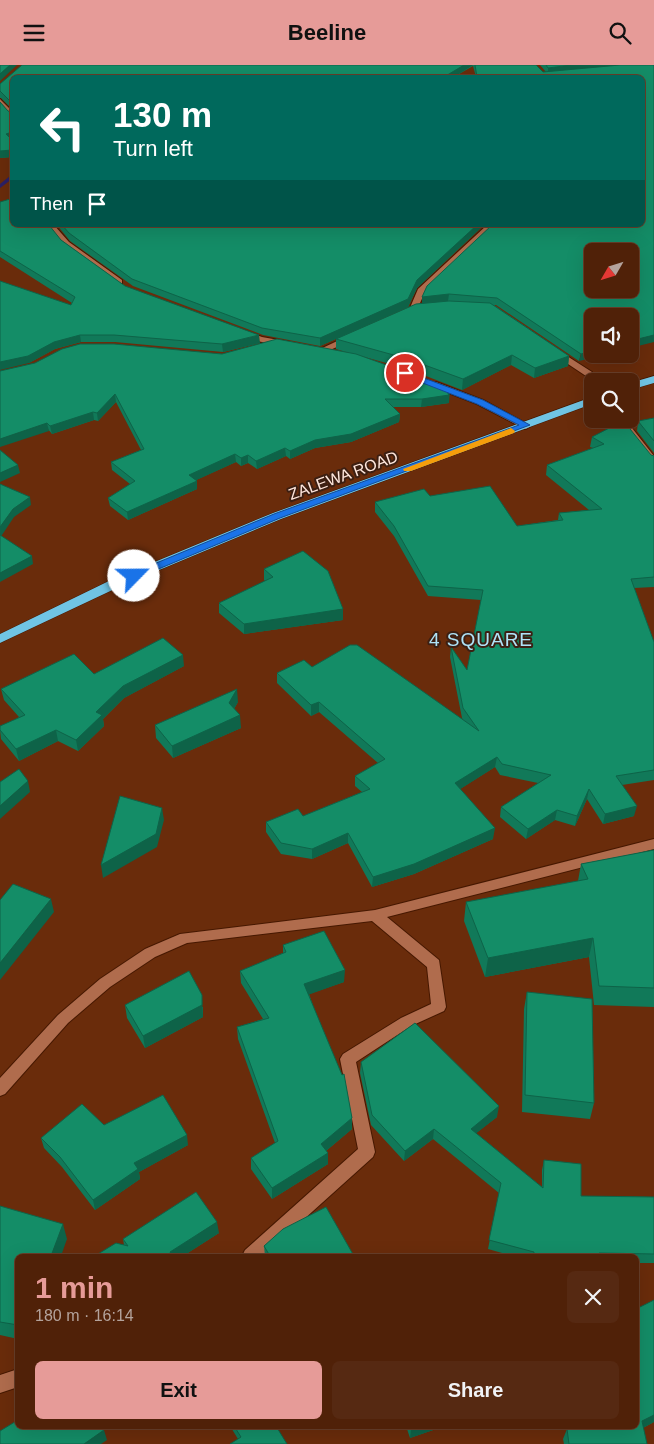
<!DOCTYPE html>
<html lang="en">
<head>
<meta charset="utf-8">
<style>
	body { margin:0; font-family:Helvetica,sans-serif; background:#562912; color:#f1f3f6; height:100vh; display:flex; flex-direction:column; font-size:19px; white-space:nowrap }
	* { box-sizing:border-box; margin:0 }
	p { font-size:16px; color:#b4a39c }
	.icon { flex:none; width:28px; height:28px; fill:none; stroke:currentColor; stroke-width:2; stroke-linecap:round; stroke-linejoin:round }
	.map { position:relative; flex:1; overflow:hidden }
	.drawer { position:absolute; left:15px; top:1189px; width:624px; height:175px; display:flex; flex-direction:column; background:#502108; border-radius:8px; box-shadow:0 5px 20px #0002,0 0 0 1px #673e29 }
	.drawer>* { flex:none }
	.top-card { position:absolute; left:10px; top:10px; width:635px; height:152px; border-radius:8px; box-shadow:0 5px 20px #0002,0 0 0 1px #673e29; background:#00695c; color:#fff; overflow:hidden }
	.needle { width:32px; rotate:231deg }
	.controls { position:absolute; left:584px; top:178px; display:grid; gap:10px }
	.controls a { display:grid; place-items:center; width:55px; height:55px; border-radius:8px; background:#502108; box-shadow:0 5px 20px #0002,0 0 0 1px #673e29; font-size:25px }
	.pin { position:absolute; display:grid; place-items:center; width:42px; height:42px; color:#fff; margin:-21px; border:2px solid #fff; border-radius:50%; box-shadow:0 1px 5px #0007 }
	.me { position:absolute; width:55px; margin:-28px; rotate:67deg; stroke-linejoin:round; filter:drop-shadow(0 0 4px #0008) }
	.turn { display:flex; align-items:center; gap:18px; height:105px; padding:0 20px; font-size:22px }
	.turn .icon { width:65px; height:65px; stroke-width:2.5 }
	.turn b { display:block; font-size:35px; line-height:42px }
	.then { display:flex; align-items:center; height:48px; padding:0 20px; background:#0003; gap:10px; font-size:19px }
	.round { display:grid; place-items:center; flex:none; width:52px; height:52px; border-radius:8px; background:#562912 }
	.head { display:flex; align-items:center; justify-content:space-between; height:85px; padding:0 20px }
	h1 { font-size:30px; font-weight:700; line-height:38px; color:#e69b98 }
	.primary-button { display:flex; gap:10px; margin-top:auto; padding:10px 20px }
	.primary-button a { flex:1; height:58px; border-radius:8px; background:#e69b98; color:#111; font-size:20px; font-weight:700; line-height:58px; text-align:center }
	.primary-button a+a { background:#562912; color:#f1f3f6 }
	header { display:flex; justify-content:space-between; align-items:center; height:65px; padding:0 20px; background:#e69b98; color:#111; font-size:22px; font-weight:700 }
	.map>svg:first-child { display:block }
</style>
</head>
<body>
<header><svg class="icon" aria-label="menu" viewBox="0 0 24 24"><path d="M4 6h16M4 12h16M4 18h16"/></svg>Beeline<svg class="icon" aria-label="search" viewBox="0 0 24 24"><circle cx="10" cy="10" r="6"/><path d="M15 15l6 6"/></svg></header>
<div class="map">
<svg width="654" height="1379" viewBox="0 0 654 1379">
	<rect width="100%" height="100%" fill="#6a2c0b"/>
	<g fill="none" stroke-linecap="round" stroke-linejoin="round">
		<path fill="#2c2066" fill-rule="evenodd" d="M10,111H12V114L0,123V119Z"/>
		<defs>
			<path id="minor" d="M0,34L12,46V52L10,51L0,40Z
				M46,160H54L69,177L122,215V219H116L63,181Z
				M487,160H496L425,227L416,247H410L409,245L418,224Z
				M243,265L262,272L290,277L291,279L287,282L257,276L240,270L239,268Z
				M350,270L353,271V275L323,288L320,289L316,286Z
				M556,284L592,307L599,316L592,318L586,311L553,289V285Z
				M436,317L483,335L531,361L526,364L523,363L477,339L433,322L431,320Z
				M615,354H625L654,391V400L651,399Z
				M654,774V784L387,852L439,895L446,942L444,946L411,961L356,997L375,1087L373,1092L263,1191H242L245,1185L358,1084L340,994L343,989L401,953L431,939L427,902L372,856L187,878L155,892L110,922L68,958L5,1029L0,1031V1013L58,950L100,914L145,884L180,869L375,845Z
				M18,1304V1322L0,1328V1310Z"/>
			<path id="highway" d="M654,311V318L630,325V318Z
				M592,332V339L281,454L121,521L0,578V569L111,515L273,448Z"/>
		</defs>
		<use href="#minor" stroke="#461800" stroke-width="2"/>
		<use href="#highway" stroke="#461800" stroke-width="1"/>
		<use href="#minor" fill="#b06c4d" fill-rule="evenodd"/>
		<use href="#highway" fill="#70c4e4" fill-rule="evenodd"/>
	</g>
	<path fill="#117959" d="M22,0H536L543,7H546L540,0H654L579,296L496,240H494L569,291L568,301L534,313L511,300L462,325L408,304L361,291L450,331H449V338L421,342H393L400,349L399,357L351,377L315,383L290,394L286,391L257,404L248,398L241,401L236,397L196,415L197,424L128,455L110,441L108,433L130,419L112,405L111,397L141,385L116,337L98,356L94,355L52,369L0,306L222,289L349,288L336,284V274L422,238V232L492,160L642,12H476L473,1L454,12H12V92L0,93V37L8,46L12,47V44L1,33H0V19Z
		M0,137L61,175L125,221L260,278L223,287L115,277H81L55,284L29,298L72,238L0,192Z
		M57,160H484L417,223L408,242L320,281L263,270L133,221L70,176Z
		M654,353V388L637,366L638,356Z
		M592,372L654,391V522L634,523L654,577V715L622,720L634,751L603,759L587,734L575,761L555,755L526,774L500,752L501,742L538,718L500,710L495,702L460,724L493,774L414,809L372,822L348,778L312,794L281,789L266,767V757L303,751L362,727L355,721V711L378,698L319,647L311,651L277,618V608L312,602L463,655L462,653L450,592L451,582L467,605L481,535L428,531L394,471L375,447V437L430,431L517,461L558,455L559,448L589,445L546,410L547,400L593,383L590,382Z
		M264,504L343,555L244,569L219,548V538L265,516L264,515Z
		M184,601L124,633L103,654L104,661L78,686L58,676L19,696L1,674L0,665L19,652L4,635L1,624L94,609Z
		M238,637L234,644L241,663L173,693L156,673L155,660Z
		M654,785V942L594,940L589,892L485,912L464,856L466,837L578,816L581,799Z
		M283,880L344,917L309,929L352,1053V1064L326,1086L328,1099L272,1134L251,1104V1093L275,1078L238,974L237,962L263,954L241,918L240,906L283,888Z
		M527,927L594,1038L590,1054L522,1047L524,944Z
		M125,940L203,942V952L145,983L127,953Z
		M361,997L497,1052L476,1068L542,1122V1105L544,1095L581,1131L654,1132V1198H636V1191H513L488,1184L499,1128L433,1074L404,1096L371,1060L360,1008Z
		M104,1060L188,1080L139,1107L140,1114L95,1145L62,1102L44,1083L41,1073Z
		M0,1141L67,1174L18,1191V1274L0,1270Z
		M219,1168L183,1191H98V1189L124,1180L123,1174Z
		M264,1181L354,1191H265Z
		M654,1357L643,1363L647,1379H564L563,1374L567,1364H577L576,1361H636Z
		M230,1361H276L238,1374Z
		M406,1361H440L439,1363L410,1373Z"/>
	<path fill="#0e6348" d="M10,0H17L0,16V9Z
		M464,0H473L454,12H444Z
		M571,0H620L548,9V3Z
		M12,67V74L7,76L6,69Z
		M12,85V92L0,93V86Z
		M477,160H484L417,223L408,242L320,281V273L417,215Z
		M449,229L448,236L422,240V232Z
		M80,270L81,277L55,284L29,298L0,305V297L54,277Z
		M259,270L260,278L223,287L222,279Z
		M654,270V277L630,283V276Z
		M592,286V289H609L579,296L581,289Z
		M512,290L511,300L462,325L463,314Z
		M569,291L568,301L534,313L535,303Z
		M450,323L449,338L421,342L422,334Z
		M115,329L116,337L98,356L97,348Z
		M93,347L94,355L52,369L50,361Z
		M400,349L399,357L351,377L315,383L290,394V386L315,375Z
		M47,358L49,366L0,382V374Z
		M285,383L286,391L257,404L256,396Z
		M235,389L236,397L190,418L189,410Z
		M248,390V398L241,401V393Z
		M18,400L20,408L0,417V408Z
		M197,416V424L128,455L127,447Z
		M30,432L31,440L14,452L0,473V462L13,444Z
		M32,491L33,499L0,517V508Z
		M343,544V555L244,569V559Z
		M183,590L184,601L124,633L103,654L104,661L78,686L76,675L96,647L123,621Z
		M237,624L238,637L230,651L229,638Z
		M319,637V647L311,651V640Z
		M240,650L241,663L173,693L172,681Z
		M56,665L58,676L19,696L16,684Z
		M497,692L495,702L454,728L455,718Z
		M28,716L30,727L0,754V741Z
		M589,724L587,734L575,761L577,751Z
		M637,741L634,751L603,759L605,749Z
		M162,743L164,755L157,782L103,813L101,800Z
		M557,745L555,755L526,774L528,764Z
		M495,763L493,774L414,809L372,822L373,812Z
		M348,768V778L312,794V784Z
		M51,834L54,847L0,915V898Z
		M593,873L589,892L485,912L488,893Z
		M345,905L344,917L305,931L304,919Z
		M202,930L203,952L145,983L143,971Z
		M499,1041L497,1052L469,1074L471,1064Z
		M352,1053V1064L321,1090V1079Z
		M434,1064L433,1074L404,1096L405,1086Z
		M187,1070L188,1080L139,1107L140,1114L95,1145L93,1135L134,1098Z
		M328,1088V1099L272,1134V1123Z
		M217,1157L219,1168L183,1191H170V1187Z
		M63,1159L67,1174L61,1191H51Z
		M654,1350V1357L637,1366L642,1356Z
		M421,1361H440L439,1363L410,1373L411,1365Z
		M104,1365L107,1375L101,1379H84Z"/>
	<path fill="#148d67" stroke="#0e6348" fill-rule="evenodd" d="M0,0H10L0,9Z
		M22,0H464L444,12H12V67L6,69L12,75V85L0,86V37L8,46L12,47V38L0,26V19Z
		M475,0H536L543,7L620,0H654V270L630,276V251H592V286L581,289L497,233L449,229L422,232L427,221L492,160H642V12H477ZM592,186H630V224H592Z
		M546,0H571L548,3Z
		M10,134L12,135V160H49L61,175L125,221L259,270L222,279L114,270H80L54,277L28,291L0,297V216L71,240L75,232L0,186V137Z
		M62,160H477L417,215L408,234L320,273L262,263L132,214L69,168Z
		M449,236L490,238L569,291L535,303L512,290L463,314L408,294L336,274L416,239Z
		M277,274L356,289L450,323L446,325L449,330L422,334H385L400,349L351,369L315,375L290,386L285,383L256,396L248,390L241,393L235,389L189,410L197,416L127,447L108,433L135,416L111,397L144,384L115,329L97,348L93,347L50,361L47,358L0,374V306L35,298L62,284L80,279H114L222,289Z
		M654,353V376L638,356Z
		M626,359L651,390L654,391V512L631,514L654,577V705L616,711L637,741L605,749L589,724L577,751L557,745L528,764L501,742L551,710L502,699L497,692L455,718L495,763L414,799L373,812L348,768L312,784L281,778L266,757L298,744L303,751L370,724L355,711L385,694L319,637L311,640L277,608L304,595L312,602L350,580H357L479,666L463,643L451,582L467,605L483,525L428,521L394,461L375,437L424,424L430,431L490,421L517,461L563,455L559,448L602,444L547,400L604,379L592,372L615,360Z
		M0,385L18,400L0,408Z
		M0,419L30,432L13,444L0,462Z
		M0,470L32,491L0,508Z
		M303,486L328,506L343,544L244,559L219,538L273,512L264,504Z
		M163,573L183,590L123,621L96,647L102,650L76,675L56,665L16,684L0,665V661L25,650L1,624L74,589L94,609Z
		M237,624L229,638L240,650L172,681L155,660Z
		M19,704L28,716L0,741V717Z
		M120,731L162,743L156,769L101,800Z
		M654,785V923L599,921L593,873L488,893L466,837L588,814L581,799Z
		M13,819L51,834L0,898V835Z
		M324,866L345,905L304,919L342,1010L344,1009L352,1053L321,1079L328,1088L272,1123L251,1093L278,1076L237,962L269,953L240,906L286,887L283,880Z
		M189,906L202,930V940L143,971L125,940Z
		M527,927L592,934L594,1038L525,1030Z
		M415,958L499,1041L471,1064L543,1123L544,1095L581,1099V1131L654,1132V1189L599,1188V1191H534V1187L489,1175L501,1118L434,1064L405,1086L372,1050L361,997Z
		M163,1030L187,1070L134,1098L138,1104L93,1135L60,1092L41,1073L82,1039L104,1060Z
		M196,1127L217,1157L170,1187L172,1191H99L98,1189L116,1178L128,1181L123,1174Z
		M0,1141L63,1159L51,1191H18V1260L0,1257Z
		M326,1142L354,1191H270L264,1181L283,1164Z
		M654,1235V1350L642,1356L647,1379H569L567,1364L585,1363L584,1361H636V1244Z
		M18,1355V1361H102L104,1365L84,1379H0V1366Z
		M234,1361H276L287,1379H230L241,1372Z
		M409,1361H421L411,1365Z"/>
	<path fill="#1a73e8" stroke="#114b97" d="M405,306L483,335L530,360L280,453L137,513H130V509L274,449L519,360L477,339L402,310L400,308Z"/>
	<path fill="#f59e0b" d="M511,363L515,366L514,368L411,406H404L403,404Z"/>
	<g text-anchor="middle" stroke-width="4" stroke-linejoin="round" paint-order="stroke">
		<g font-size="16" fill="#ffe7dd" stroke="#3c1f12">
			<text transform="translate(343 410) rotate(-20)" y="6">ZALEWA ROAD</text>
		</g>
		<g font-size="19" letter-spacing="1" fill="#afe3f7" stroke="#3c1f12">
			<text x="481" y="581">4 SQUARE</text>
		</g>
	</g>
</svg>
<div class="controls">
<a><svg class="needle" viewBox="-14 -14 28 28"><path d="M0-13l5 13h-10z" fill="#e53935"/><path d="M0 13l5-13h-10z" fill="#b4a39c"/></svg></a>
<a><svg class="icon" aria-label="sound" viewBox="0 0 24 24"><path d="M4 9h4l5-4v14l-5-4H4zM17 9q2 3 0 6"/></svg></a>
<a><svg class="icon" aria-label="search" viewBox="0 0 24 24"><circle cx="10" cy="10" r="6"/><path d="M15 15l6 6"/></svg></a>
</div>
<div class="pin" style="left:405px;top:308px;background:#d93025"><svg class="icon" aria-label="arrive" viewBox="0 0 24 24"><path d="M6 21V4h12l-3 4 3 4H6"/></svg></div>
<svg class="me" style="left:134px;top:511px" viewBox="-20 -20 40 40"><circle r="19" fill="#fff"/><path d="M0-13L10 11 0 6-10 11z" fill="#1a73e8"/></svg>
<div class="top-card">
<div class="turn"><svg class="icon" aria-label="left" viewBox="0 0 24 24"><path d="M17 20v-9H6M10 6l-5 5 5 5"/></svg><div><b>130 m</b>Turn left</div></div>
<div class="then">Then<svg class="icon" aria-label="arrive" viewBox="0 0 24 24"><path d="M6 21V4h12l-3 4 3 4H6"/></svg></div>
</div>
<section class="drawer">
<div class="head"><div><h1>1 min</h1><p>180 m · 16:14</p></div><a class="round"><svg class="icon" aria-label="close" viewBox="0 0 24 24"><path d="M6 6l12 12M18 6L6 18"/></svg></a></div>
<div class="primary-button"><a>Exit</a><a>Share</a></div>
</section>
</div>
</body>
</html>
